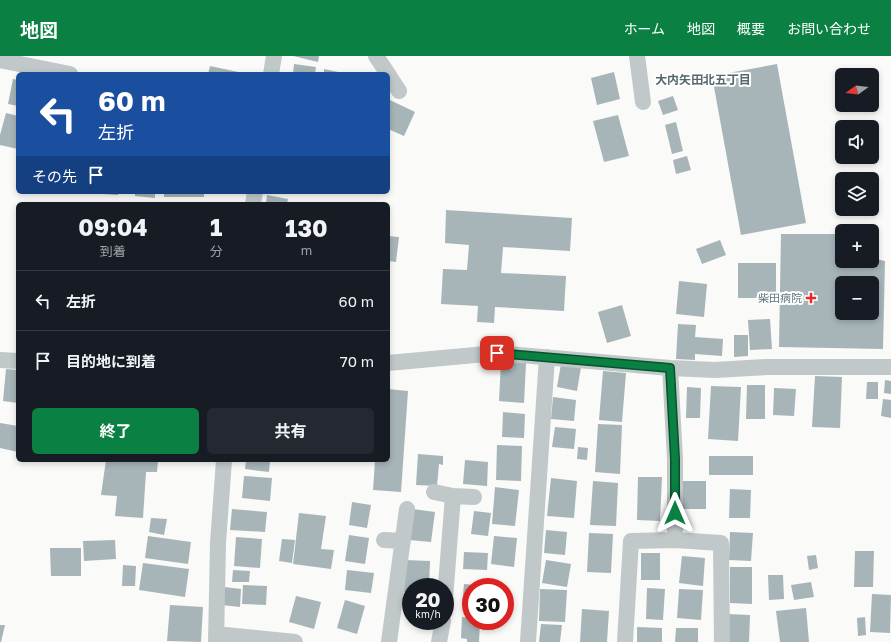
<!DOCTYPE html>
<html lang="ja">
<head>
<meta charset="utf-8">
<style>
	body { margin:0; font-family:"Golos Text","Noto Sans JP",sans-serif; background:#242831; color:#f1f3f6; height:100vh; display:flex; flex-direction:column; font-size:15px; white-space:nowrap }
	* { box-sizing:border-box; margin:0 }
	p { font-size:13px; color:#9ea1a6 }
	.icon { flex:none; width:22px; height:22px; fill:none; stroke:currentColor; stroke-width:2; stroke-linecap:round; stroke-linejoin:round }
	.map { position:relative; flex:1; overflow:hidden }
	.details { position:absolute; left:16px; top:146px; width:374px; height:260px; display:flex; flex-direction:column; background:#171b24; border-radius:6px; box-shadow:0 2px 6px #0003 }
	.details>* { flex:none }
	.top-card { position:absolute; left:16px; top:16px; width:374px; height:122px; border-radius:6px; box-shadow:0 2px 6px #0003; background:#1a4fa0; color:#fff; overflow:hidden }
	.needle { width:26px; rotate:255deg }
	.buttons { position:absolute; left:835px; top:12px; display:grid; gap:8px }
	.buttons a { display:grid; place-items:center; width:44px; height:44px; border-radius:6px; background:#171b24; box-shadow:0 2px 6px #0003; font-size:20px }
	.speed { position:absolute; left:402px; top:522px; display:flex; gap:8px; font-size:20px; font-weight:700; text-align:center }
	.speed>* { display:grid; place-content:center; width:52px; height:52px; border-radius:50%; background:#171b24; box-shadow:0 2px 6px #0003; line-height:1 }
	.speed small { font-size:10px; font-weight:400 }
	.speed .limit { border:6px solid #d22; background:#fff; color:#111 }
	.pin { position:absolute; display:grid; place-items:center; width:34px; height:34px; color:#fff; margin:-17px; border-radius:8px; box-shadow:0 2px 6px #0006 }
	.me { position:absolute; width:44px; margin:-22px; rotate:0deg; stroke-linejoin:round; filter:drop-shadow(0 0 3px #0008) }
	.turn { display:flex; align-items:center; gap:14px; height:84px; padding:0 16px; font-size:18px }
	.turn .icon { width:52px; height:52px; stroke-width:2.5 }
	.turn b { display:block; font-size:28px; line-height:34px }
	.then { display:flex; align-items:center; height:38px; padding:0 16px; background:#0003; gap:8px; font-size:15px }
	.eta { display:flex; justify-content:space-evenly; align-items:center; height:68px; text-align:center }
	.eta b { font-size:24px; font-weight:700; line-height:28px }
	.action { display:flex; gap:8px; margin-top:auto; padding:8px 16px }
	.action a { flex:1; height:46px; border-radius:6px; background:#0b8043; color:#fff; font-size:16px; font-weight:700; line-height:46px; text-align:center }
	.action a+a { background:#242831; color:#f1f3f6 }
	ul { padding:0; list-style:none }
	li { display:flex; align-items:center; gap:12px; height:60px; padding:0 16px; border-top:1px solid #363941 }
	li div { flex:1 }
	li b { display:block; font-size:15px }
	li em { font-style:normal }
	header { display:flex; align-items:center; gap:24px; box-sizing:border-box; height:56px; padding:0 20px; background:#0b8043; color:#fff }
	header strong { font-size:19px }
	nav { display:flex; gap:22px; margin-inline-start:auto; font-size:14px }
	.map>svg:first-child { display:block }
</style>
</head>
<body>
<header>
<strong>地図</strong>
<nav><a>ホーム</a><a>地図</a><a>概要</a><a>お問い合わせ</a></nav>
</header>
<div class="map">
<svg width="891" height="586" viewBox="0 0 891 586">
	<rect width="100%" height="100%" fill="#fafaf8"/>
	<path fill="#a7b5b8" fill-rule="evenodd" d="M293,0H319L318,6Z
		M294,8L316,11L315,18H293Z
		M777,8L806,167L741,179L712,20Z
		M210,10L243,17V18H208Z
		M324,13L343,17V18H324Z
		M614,16L620,43L597,49L591,22Z
		M13,23L18,24V50L8,48Z
		M673,40L678,54L663,59L658,45Z
		M390,44L415,56L404,80L388,73V49Z
		M6,57L18,60V93L0,89V79Z
		M618,59L629,100L604,106L593,65Z
		M676,66L683,95L672,98L665,69Z
		M687,100L691,114L676,118L673,104Z
		M88,136H118V139L88,137Z
		M135,136H155V142L135,140Z
		M164,136H204V141H164Z
		M267,139L288,143L287,148H266Z
		M446,154L572,162L570,195L503,191L501,217L566,220L564,255L495,251L494,267L477,266L478,250L441,248L443,213L467,214L469,189L445,187Z
		M781,178H842V205H872V202L885,205L883,293L779,291ZM842,227H872V257H842Z
		M388,180L399,181L396,206L388,205Z
		M720,184L726,199L702,208L696,193Z
		M738,207H776V242H738Z
		M679,225L707,228L704,261L676,258Z
		M622,249L631,280L607,287L598,256Z
		M770,263L772,293L750,294L748,264Z
		M678,268L696,269L695,281L723,283L722,300L695,298V304L676,303Z
		M734,279H748V300L734,301Z
		M501,306L526,307L524,347L499,345Z
		M561,308L581,311L577,335L557,331Z
		M6,313L18,314V347L3,345Z
		M603,315L626,317L622,366L599,364Z
		M815,320L842,321L840,372L812,371Z
		M885,324L891,325V338L884,337Z
		M867,326H878V343H866Z
		M747,329H765V363H746Z
		M711,330L741,331L738,385L708,383Z
		M687,331L701,332L700,362H686Z
		M774,332L796,333L794,360L773,359Z
		M388,333L408,335L401,436L373,434L375,404H388Z
		M553,341L576,344L574,365L551,363Z
		M883,343L891,344V362L881,360Z
		M503,356L525,358L524,382L502,381Z
		M0,367L18,370V396L0,392Z
		M598,368L622,369L620,418L595,416Z
		M555,371L576,373L574,393L552,391Z
		M497,389L522,390L521,425L496,424Z
		M578,391L588,392L587,404L577,403Z
		M418,398L443,400V409L439,408L437,430L416,429Z
		M709,400H753V419H709Z
		M106,404H158L157,416H146L143,462L115,460L117,440L101,439Z
		M246,404H270L269,416L245,413Z
		M465,404L488,406L487,430L463,428Z
		M244,420L272,422L270,445L242,442Z
		M638,421H662L660,465L637,464Z
		M551,422L577,425L574,462L547,460Z
		M593,425L618,427L616,470L590,469Z
		M682,425H706V453H682Z
		M495,431L519,434L515,470L492,468Z
		M730,433L751,434L750,462H729Z
		M352,446L371,449L367,472L349,469Z
		M232,453L267,456L265,476L230,474Z
		M413,453L435,456L431,486L409,484Z
		M474,455L491,457L488,480L471,478Z
		M299,457L326,460L321,493L334,494L331,513L293,508Z
		M151,462L167,463L164,479L149,476Z
		M546,474L567,476L565,499L544,497Z
		M730,476L753,477L751,505L729,504Z
		M589,477L613,478L611,517L587,516Z
		M349,479L369,482L365,508L345,505Z
		M148,480L191,486L188,508L145,502Z
		M494,480L517,482L514,511L491,508Z
		M236,481L262,483L260,512L234,510Z
		M282,483L295,484L292,507L279,505Z
		M115,484L116,503L84,505L83,485Z
		M50,492H81V520H51Z
		M855,495H874L873,531H854Z
		M464,496L488,497L487,514L463,513Z
		M641,497H660V524H641Z
		M816,499L818,512L809,514L807,500Z
		M682,500L705,502L703,530L679,527Z
		M405,504L430,505L429,531H411V536H404Z
		M546,504L571,508L567,531L542,527Z
		M143,507L189,513L185,541L139,534Z
		M123,509L136,510L135,530H122Z
		M730,511H752V548L730,547Z
		M233,514L250,515L249,526H232Z
		M347,514L374,517L371,537L345,534Z
		M768,519H783L784,543L769,544Z
		M811,526L814,541L794,544L791,529Z
		M464,528L485,530L484,531H471V551L462,550Z
		M243,529L267,530L266,549L242,548Z
		M224,531L241,533L240,551L222,549Z
		M647,532L665,533L663,564L646,563Z
		M540,533L567,534L565,566L539,565Z
		M679,533L703,534L701,564L677,562Z
		M872,538L891,539L890,577L870,576Z
		M407,539H411V558L405,557Z
		M296,540L321,546L314,573L289,566Z
		M345,544L365,550L357,578L337,572Z
		M170,549L203,551L201,586L167,585Z
		M806,552L809,586H780L776,555Z
		M582,553L609,555L607,586H580Z
		M727,558L750,559L749,586H727Z
		M462,561L471,562V565H480L479,586H467V583L461,582Z
		M865,561L866,579L858,580L857,562Z
		M541,568L562,569L560,586H539Z
		M0,569H5L1,586H0Z
		M637,571L662,572V586H637Z
		M676,572H698V586H675Z"/>
	<g fill="none" stroke-linecap="round" stroke-linejoin="round">
		<path stroke="#c1c8ca" stroke-width="16" d="M376,0L388,18
			M637,0L643,46
			M0,4L70,18
			M271,18L274,0
			M388,18L399,35
			M253,148L255,136
			M0,304L18,305
			M388,307L497,297L670,312L715,314L766,311H891
			M670,312L675,403V484
			M434,436L453,440L445,542
			M453,440L474,441
			M384,484L403,485
			M216,578L295,586
			M216,586L218,487L224,404
			M389,586L407,453
			M439,586L443,565
			M528,586L547,301
			M625,586L631,485L675,484L721,487L722,586"/>
	</g>
	<g fill="none" stroke-linecap="round" stroke-linejoin="round">
		<defs>
			<path id="route" d="M497,297L670,312L675,403V457"/>
		</defs>
		<use href="#route" stroke="#07532c" stroke-width="10"/>
		<use href="#route" stroke="#0b8043" stroke-width="7"/>
	</g>
	<path fill="#e92929" stroke="#fff" stroke-width="1.5" d="M809 236h4v4h4v4h-4v4h-4v-4h-4v-4h4z"/>
	<g text-anchor="middle" stroke-width="4" stroke-linejoin="round" paint-order="stroke">
		<g font-size="11" fill="#5f787e" stroke="#fff" text-anchor="end">
			<text x="802" y="246">柴田病院</text>
		</g>
		<g font-size="12" font-weight="bold" fill="#56696f" stroke="#fff">
			<text x="703" y="28">大内矢田北五丁目</text>
		</g>
	</g>
</svg>
<div class="buttons">
<a><svg class="needle" viewBox="-14 -14 28 28"><path d="M0-13l5 13h-10z" fill="#e53935"/><path d="M0 13l5-13h-10z" fill="#9ea1a6"/></svg></a>
<a><svg class="icon" aria-label="sound" viewBox="0 0 24 24"><path d="M4 9h4l5-4v14l-5-4H4zM17 9q2 3 0 6"/></svg></a>
<a><svg class="icon" aria-label="layers" viewBox="0 0 24 24"><path d="M12 4l9 5-9 5-9-5zM3 14l9 5 9-5"/></svg></a>
<a>+</a>
<a>−</a>
</div>
<div class="speed"><div>20<small>km/h</small></div><div class="limit">30</div></div>
<div class="pin" style="left:497px;top:297px;background:#d93025"><svg class="icon" aria-label="arrive" viewBox="0 0 24 24"><path d="M6 21V4h12l-3 4 3 4H6"/></svg></div>
<svg class="me" style="left:675px;top:457px" viewBox="-20 -20 40 40"><path d="M0-17L14 15 0 8-14 15z" fill="#0b8043" stroke="#fff" stroke-width="4"/></svg>
<div class="top-card">
<div class="turn"><svg class="icon" aria-label="left" viewBox="0 0 24 24"><path d="M17 20v-9H6M10 6l-5 5 5 5"/></svg><div><b>60 m</b>左折</div></div>
<div class="then">その先<svg class="icon" aria-label="arrive" viewBox="0 0 24 24"><path d="M6 21V4h12l-3 4 3 4H6"/></svg></div>
</div>
<section class="details">
<div class="eta">
<div><b>09:04</b><p>到着</p></div>
<div><b>1</b><p>分</p></div>
<div><b>130</b><p>m</p></div>
</div>
<ul>
<li><svg class="icon" aria-label="left" viewBox="0 0 24 24"><path d="M17 20v-9H6M10 6l-5 5 5 5"/></svg><div><b>左折</b></div><em>60 m</em></li>
<li><svg class="icon" aria-label="arrive" viewBox="0 0 24 24"><path d="M6 21V4h12l-3 4 3 4H6"/></svg><div><b>目的地に到着</b></div><em>70 m</em></li>
</ul>
<div class="action"><a>終了</a><a>共有</a></div>
</section>
</div>
</body>
</html>
